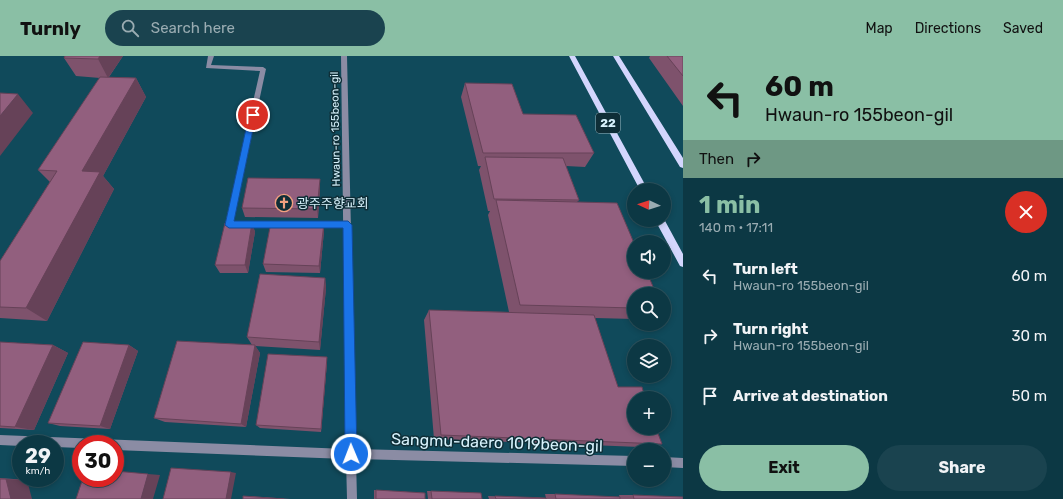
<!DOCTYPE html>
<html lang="en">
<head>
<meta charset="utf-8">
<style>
	body { margin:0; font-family:Rubik,"Noto Sans KR",sans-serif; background:#1a434f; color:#f1f3f6; height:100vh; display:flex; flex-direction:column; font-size:15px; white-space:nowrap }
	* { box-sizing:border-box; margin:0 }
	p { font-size:13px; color:#9aacb2 }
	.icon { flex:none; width:22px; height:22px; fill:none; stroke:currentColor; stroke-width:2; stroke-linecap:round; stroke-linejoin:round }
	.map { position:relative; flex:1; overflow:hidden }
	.side { display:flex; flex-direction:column; background:#0c3844; width:380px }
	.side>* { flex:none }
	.guide { background:#8abfa5; color:#111; overflow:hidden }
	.needle { width:26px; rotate:274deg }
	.buttons { position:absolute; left:627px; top:127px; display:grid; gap:8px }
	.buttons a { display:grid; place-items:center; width:44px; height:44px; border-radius:50%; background:#0c3844; box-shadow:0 2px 6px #0003,0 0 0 1px #2c525d; font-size:20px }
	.speed { position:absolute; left:12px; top:379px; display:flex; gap:8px; font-size:20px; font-weight:700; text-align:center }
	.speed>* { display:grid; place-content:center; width:52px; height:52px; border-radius:50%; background:#0c3844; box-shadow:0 2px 6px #0003,0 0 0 1px #2c525d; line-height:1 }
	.speed small { font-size:10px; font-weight:400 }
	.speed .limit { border:6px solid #d22; background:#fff; color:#111 }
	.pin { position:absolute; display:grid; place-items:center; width:34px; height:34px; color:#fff; margin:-17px; border:2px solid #fff; border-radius:50%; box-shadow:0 1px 4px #0007 }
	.me { position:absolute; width:44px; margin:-22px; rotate:359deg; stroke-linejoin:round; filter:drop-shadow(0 0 3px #0008) }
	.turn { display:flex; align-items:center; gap:14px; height:84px; padding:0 16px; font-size:18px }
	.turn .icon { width:52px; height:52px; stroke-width:2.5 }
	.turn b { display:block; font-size:28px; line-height:34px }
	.then { display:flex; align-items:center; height:38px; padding:0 16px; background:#0003; gap:8px; font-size:15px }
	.round { display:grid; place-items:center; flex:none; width:42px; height:42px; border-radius:21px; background:#1a434f }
	.head { display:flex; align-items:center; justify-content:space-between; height:68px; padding:0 16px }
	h1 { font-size:24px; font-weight:700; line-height:30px; color:#8abfa5 }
	.cta { display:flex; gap:8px; margin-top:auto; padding:8px 16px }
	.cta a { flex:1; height:46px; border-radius:24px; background:#8abfa5; color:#111; font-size:16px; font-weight:700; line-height:46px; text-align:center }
	.cta a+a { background:#1a434f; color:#f1f3f6 }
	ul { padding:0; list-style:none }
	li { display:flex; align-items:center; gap:12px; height:60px; padding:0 16px }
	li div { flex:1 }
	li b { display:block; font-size:15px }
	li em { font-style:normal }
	header { display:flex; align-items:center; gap:24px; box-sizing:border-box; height:56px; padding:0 20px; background:#8abfa5; color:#111 }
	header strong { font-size:19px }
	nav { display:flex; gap:22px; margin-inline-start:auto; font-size:14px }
	.search { width:280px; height:36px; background:#1a434f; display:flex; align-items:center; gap:10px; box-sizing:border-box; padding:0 14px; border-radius:22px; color:#9aacb2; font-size:15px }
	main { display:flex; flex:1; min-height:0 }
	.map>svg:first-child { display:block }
</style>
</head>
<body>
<header>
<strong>Turnly</strong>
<div class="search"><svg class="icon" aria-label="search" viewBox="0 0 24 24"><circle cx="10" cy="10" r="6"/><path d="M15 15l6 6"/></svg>Search here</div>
<nav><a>Map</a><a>Directions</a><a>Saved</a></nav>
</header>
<main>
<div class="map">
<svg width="683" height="443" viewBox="0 0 683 443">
	<rect width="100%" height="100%" fill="#104a5b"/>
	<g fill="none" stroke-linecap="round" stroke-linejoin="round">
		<path fill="#8b8ca4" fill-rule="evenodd" d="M208,0H214L211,9L263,11L266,13L233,166H281L285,169L284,171L229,172L225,169L260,15L206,12Z
			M314,166H347L351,169L347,172H314L310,169Z"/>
		<path fill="#8b8ca4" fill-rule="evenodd" d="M341,0H347L356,393L634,400V410L356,403L357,443H347L346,403L115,394V388H81V392L55,391V388H21V390L0,389V379L346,393Z
			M664,401L683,402V412L664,411Z"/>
		<path fill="#d3d6fd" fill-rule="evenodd" d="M569,0H575L648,134H640Z
			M613,0H619L683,102V112L680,111Z
			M664,163L683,198V211L680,210L655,164Z"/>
	</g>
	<path fill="#7e526c" d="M65,0H123L109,21L136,22L146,41L103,120L114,133L47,265L0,262V205L50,126L38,114L100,22L76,20L64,2Z
		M650,0H683V50L649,2Z
		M465,27L594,97L585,111L566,110L579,144L577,146L634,238V263L595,262L618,331L662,388L640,391L434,383L424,264L429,254L509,256L488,159L490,155H488L479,114L481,110H478L461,41Z
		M320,123V132L318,162L245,161L242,152Z
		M252,167L255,176L248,217H220L215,209Z
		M324,167V175L320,217L266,216L263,208Z
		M325,222L326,232L320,294L255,290L260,297L246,371L165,366L154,362L252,289L247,281Z
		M0,286L53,289L68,297L34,374L0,372Z
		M129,289L138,295L110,373L60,370L48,367Z
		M327,306L321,376L260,372L256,369Z
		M0,422L27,424L0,443Z
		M374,434L425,437V443H374Z
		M427,435H431L482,443H428Z
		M545,438H555L620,443H489L488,440L546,442Z
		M619,439H633L683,443H620Z
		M243,440H248L291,443H243Z"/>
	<path fill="#664258" d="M100,0H123L108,22L98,3Z
		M136,22L146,41L103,120L114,133L47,265L26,252L82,115Z
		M18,38L33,57L0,100V60Z
		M320,123V132L318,162L317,153Z
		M252,167L255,176L248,217L245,209Z
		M324,167V175L320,217L319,210Z
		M325,222L326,232L320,294L319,286Z
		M53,289L68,297L34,374L15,371Z
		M129,289L138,295L110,373L100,370Z
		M255,289L260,297L246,371L241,368Z
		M327,301V306L321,376V373Z
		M231,416L236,417L231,443H226Z
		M148,418L160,419L153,443H141Z
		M6,423L27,424L32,443H11Z"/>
	<path fill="#925f7e" stroke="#664258" d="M65,0H100L98,3L64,2Z
		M667,0H683V20Z
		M100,21L136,22L82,115L100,116L26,252L0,251V205L57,115L38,114Z
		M465,27L512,28L523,58L576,59L594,97H483Z
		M0,37L18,38L0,60Z
		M485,101L563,102L579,144L494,143Z
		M248,122L320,123L317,153L242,152Z
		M496,144L617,147L634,187V216H647L656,238H634V252L520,249Z
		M271,166L324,167L319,210L263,208Z
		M225,167H252L245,209H215Z
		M260,218L325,222L319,286L247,281Z
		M429,254L594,259L618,331H642L645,342H634V372H656L662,388L441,379Z
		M177,285L255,289L241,368L154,362Z
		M0,286L53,289L15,371L0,370Z
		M83,286L129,289L100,370L48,367Z
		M268,298L327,301L321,373L256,369Z
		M171,412L231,416L226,443H163Z
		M115,415L148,418L141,443H76L83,422H115Z
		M0,423H6L11,443H0Z
		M376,434L425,437V443H376Z
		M431,435L481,437L482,443H432Z
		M555,438L620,441V443H556Z
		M633,439L683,441V443H634Z
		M243,440L284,443H243Z
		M495,440L546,442V443H496Z"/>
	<path fill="#1a73e8" stroke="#114b97" d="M253,57L256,59L234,165H348L352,169L357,398L355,402L351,404L347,402L345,398L343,172H229L225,169L249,59Z"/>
	<defs>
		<symbol id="church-ring" viewBox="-11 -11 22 22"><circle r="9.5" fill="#0f2e37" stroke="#f2a080" stroke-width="1.5"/><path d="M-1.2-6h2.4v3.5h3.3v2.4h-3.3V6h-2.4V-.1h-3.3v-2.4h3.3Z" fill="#f2a080"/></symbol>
	</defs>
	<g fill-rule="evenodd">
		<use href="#church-ring" x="274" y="137" width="20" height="20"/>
	</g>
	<g text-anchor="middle" stroke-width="3" stroke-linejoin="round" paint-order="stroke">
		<g font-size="11" fill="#d7f2fc" stroke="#0f2e37">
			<text transform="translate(335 73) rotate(-91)" y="4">Hwaun-ro 155beon-gil</text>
		</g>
		<rect fill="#0f2e37" stroke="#9bb7c1" stroke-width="1" x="596" y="57" width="24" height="20" rx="3"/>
		<g font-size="12" font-weight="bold" fill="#d7f2fc">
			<text x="608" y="71">22</text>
		</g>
		<g font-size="13" fill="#d7f2fc" stroke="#0f2e37" text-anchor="start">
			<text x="297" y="152">광주주향교회</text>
		</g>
		<g font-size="16" fill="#d7f2fc" stroke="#0f2e37">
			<text transform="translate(497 386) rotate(2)" y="6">Sangmu-daero 1019beon-gil</text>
		</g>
	</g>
</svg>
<div class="buttons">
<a><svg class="needle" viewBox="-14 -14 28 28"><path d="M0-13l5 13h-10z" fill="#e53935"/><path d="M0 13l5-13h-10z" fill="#9aacb2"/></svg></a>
<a><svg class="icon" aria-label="sound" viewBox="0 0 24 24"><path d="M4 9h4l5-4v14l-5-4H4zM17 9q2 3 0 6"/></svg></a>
<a><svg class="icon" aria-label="search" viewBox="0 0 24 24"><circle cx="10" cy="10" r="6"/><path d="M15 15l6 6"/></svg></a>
<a><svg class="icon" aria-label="layers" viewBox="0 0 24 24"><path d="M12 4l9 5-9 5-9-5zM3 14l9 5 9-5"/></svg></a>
<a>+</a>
<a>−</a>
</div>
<div class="speed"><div>29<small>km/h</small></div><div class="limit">30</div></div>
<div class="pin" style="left:253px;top:59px;background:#d93025"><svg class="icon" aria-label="arrive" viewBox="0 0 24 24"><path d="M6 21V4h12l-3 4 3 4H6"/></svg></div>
<svg class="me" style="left:351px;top:398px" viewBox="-20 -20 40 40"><circle r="17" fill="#1a73e8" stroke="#fff" stroke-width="3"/><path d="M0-11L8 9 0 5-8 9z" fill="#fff"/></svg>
</div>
<section class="side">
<div class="guide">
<div class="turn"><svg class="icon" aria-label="left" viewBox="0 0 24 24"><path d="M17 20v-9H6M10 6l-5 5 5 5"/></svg><div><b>60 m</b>Hwaun-ro 155beon-gil</div></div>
<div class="then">Then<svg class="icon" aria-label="right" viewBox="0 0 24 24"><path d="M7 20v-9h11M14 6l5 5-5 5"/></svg></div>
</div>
<div class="head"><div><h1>1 min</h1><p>140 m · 17:11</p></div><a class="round" style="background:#d93025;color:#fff"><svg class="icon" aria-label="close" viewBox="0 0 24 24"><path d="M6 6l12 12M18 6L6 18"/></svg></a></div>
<ul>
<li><svg class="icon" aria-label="left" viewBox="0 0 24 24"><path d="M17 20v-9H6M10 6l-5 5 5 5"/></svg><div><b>Turn left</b><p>Hwaun-ro 155beon-gil</p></div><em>60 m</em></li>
<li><svg class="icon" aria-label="right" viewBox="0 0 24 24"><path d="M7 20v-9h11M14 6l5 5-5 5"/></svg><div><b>Turn right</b><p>Hwaun-ro 155beon-gil</p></div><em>30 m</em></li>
<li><svg class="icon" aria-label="arrive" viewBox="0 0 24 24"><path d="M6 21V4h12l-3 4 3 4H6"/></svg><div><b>Arrive at destination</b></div><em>50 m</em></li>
</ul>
<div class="cta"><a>Exit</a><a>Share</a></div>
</section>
</main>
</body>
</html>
